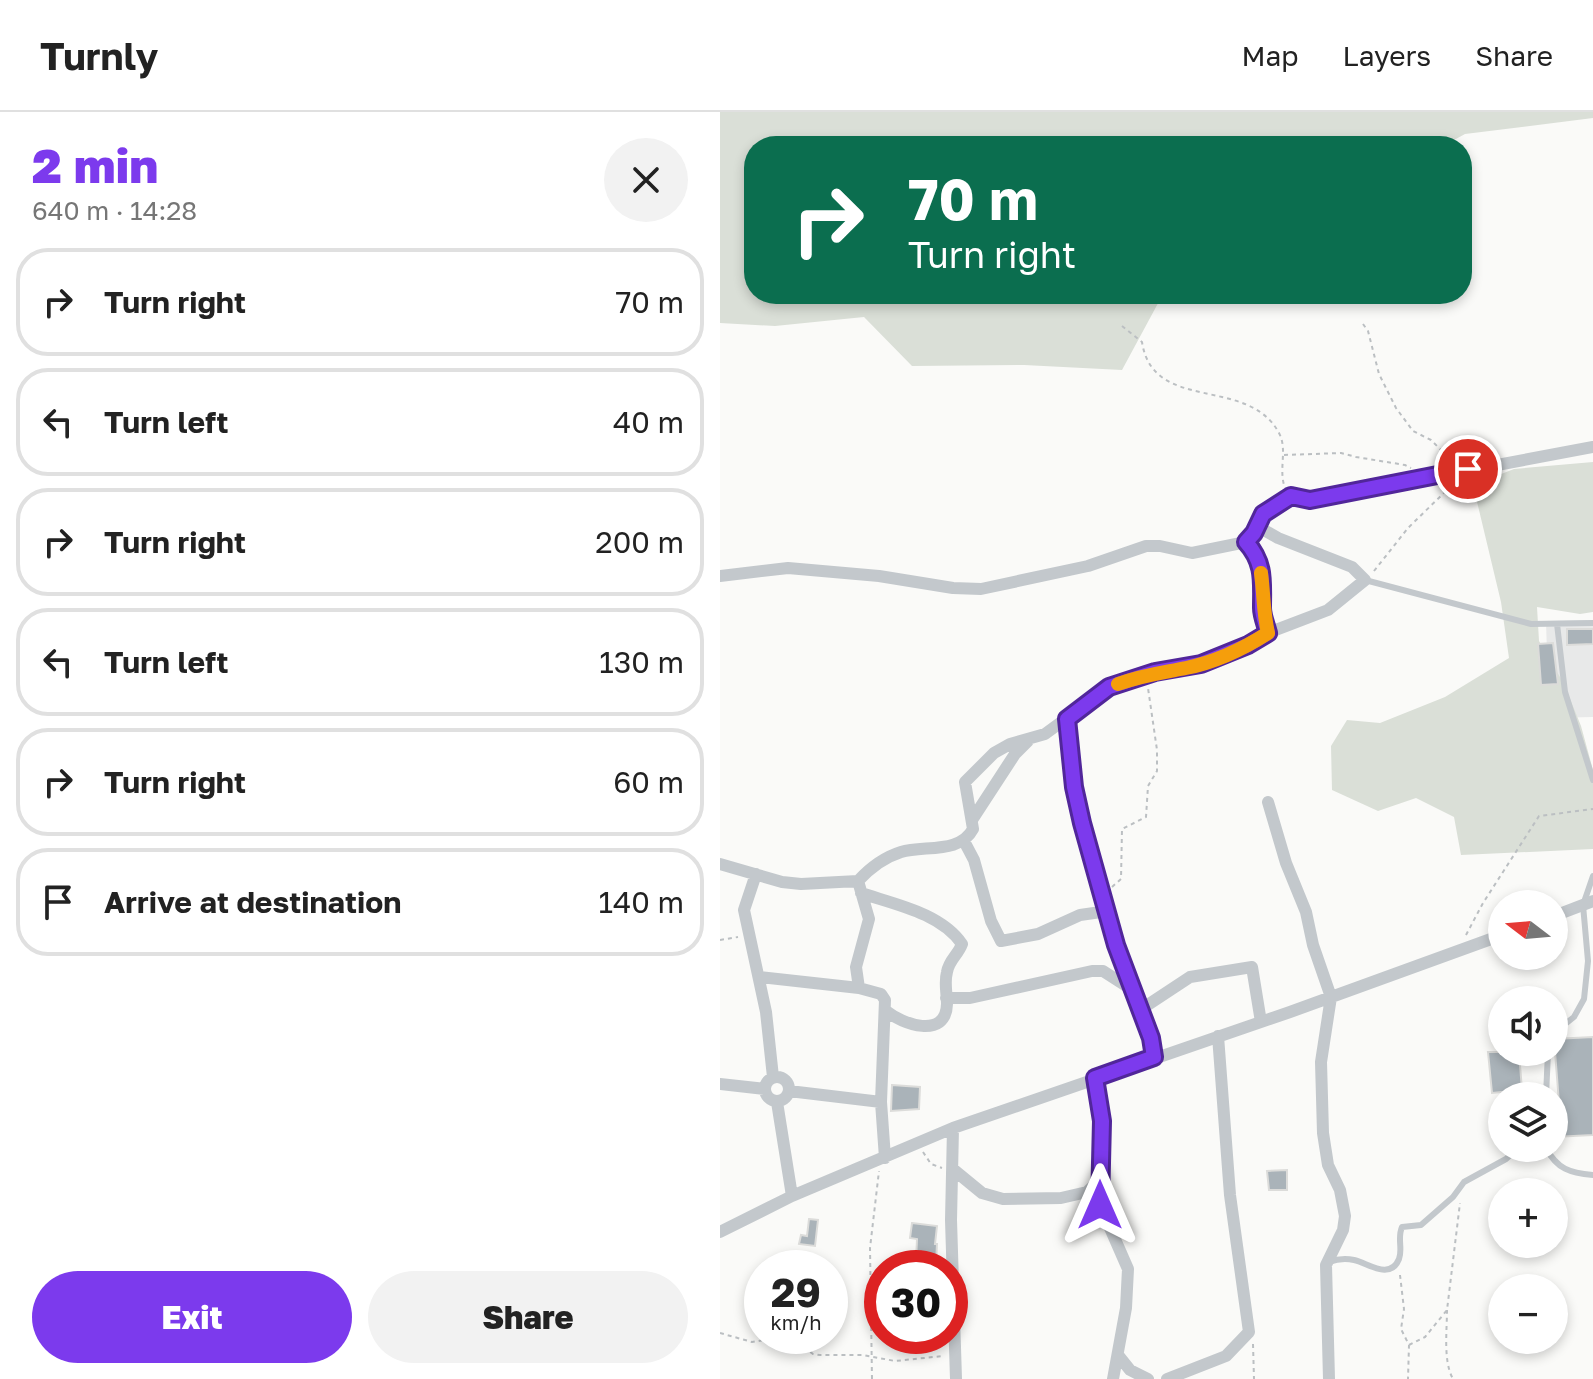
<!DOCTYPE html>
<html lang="en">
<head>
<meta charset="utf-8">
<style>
	body { margin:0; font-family:"Golos Text",sans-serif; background:#f2f2f2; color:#222; height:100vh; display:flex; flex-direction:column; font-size:30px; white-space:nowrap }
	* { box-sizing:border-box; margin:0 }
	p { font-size:26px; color:#767676 }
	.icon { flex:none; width:44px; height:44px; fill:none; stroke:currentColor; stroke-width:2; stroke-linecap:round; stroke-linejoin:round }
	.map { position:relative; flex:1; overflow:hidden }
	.sheet { display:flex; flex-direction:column; background:#fff; width:720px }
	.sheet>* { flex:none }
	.banner { position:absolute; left:24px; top:24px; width:728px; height:168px; border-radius:32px; box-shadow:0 4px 12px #0003; background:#0b6e4f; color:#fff; overflow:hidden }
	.needle { width:52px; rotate:286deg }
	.tools { position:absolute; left:768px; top:778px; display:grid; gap:16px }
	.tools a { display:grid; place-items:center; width:80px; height:80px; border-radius:50%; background:#fff; box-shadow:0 4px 12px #0003; font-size:40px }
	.speed { position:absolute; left:24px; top:1138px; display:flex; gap:16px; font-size:40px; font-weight:700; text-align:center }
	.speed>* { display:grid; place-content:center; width:104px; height:104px; border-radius:50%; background:#fff; box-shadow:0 4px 12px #0003; line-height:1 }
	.speed small { font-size:20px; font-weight:400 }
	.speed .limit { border:12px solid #d22; background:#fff; color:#111 }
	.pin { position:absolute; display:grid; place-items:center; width:68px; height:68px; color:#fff; margin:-34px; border:4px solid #fff; border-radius:50%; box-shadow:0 2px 8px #0007 }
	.me { position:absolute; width:88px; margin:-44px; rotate:0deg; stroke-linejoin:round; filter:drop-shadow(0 0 6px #0008) }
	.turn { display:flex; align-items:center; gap:28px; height:168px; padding:0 32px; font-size:36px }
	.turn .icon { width:104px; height:104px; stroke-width:2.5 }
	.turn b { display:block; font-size:56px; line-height:68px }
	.round { display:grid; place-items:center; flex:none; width:84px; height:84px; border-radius:42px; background:#f2f2f2 }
	.headline { display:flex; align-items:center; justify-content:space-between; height:136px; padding:0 32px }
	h1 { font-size:48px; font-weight:800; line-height:60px; color:#7c3aed }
	.action { display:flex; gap:16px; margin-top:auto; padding:16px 32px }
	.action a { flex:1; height:92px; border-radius:48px; background:#7c3aed; color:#fff; font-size:32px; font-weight:800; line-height:92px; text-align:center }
	.action a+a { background:#f2f2f2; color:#222 }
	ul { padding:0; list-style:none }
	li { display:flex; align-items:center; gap:24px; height:108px; margin:0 16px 12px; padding:0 16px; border:4px solid #e0e0e0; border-radius:32px }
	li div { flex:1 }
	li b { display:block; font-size:30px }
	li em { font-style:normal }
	header { display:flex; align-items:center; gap:48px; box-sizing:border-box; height:112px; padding:0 40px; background:#fff; border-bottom:2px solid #e0e0e0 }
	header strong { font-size:38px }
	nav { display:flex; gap:44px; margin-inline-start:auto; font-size:28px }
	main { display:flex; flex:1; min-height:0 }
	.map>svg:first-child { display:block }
</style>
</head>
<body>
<header>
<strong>Turnly</strong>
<nav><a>Map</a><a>Layers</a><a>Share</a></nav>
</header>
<main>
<section class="sheet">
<div class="headline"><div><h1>2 min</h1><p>640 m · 14:28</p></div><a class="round"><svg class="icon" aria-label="close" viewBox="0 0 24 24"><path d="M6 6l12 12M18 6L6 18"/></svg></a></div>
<ul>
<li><svg class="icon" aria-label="right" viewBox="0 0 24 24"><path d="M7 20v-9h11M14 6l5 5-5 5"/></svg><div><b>Turn right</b></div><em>70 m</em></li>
<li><svg class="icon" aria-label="left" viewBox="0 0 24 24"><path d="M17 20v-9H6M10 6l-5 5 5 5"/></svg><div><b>Turn left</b></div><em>40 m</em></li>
<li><svg class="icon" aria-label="right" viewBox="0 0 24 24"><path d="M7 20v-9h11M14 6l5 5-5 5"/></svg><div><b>Turn right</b></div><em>200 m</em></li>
<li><svg class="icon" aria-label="left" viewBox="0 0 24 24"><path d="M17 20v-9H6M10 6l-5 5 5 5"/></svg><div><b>Turn left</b></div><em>130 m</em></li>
<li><svg class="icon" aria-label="right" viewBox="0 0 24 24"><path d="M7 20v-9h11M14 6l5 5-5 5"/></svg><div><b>Turn right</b></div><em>60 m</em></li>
<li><svg class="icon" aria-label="arrive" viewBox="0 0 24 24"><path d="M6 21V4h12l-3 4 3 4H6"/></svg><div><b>Arrive at destination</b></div><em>140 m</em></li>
</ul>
<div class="action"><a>Exit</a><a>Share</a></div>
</section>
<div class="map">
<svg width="873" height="1267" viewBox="0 0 873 1267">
	<rect width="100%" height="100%" fill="#fafaf8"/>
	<path fill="#e8e9e9" d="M873,508V605L829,606L826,509Z"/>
	<path fill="#dadfd7" d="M0,0H873V6L745,22L723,34H34V182H443L402,258L304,253L192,254L144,205L55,214L0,211Z
		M873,350V500L860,502L817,495L819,529L844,572L861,614L873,658V737L741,743L734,705L696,686L658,699L612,678L611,634L627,608L660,611L725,585L789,546L781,490L753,373L794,357Z"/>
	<path fill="#aab3b9" stroke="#dcdcda" stroke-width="2" d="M847,517H873V532L847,533Z
		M833,531L838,572L821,573L818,532Z
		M873,925V1023L834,1025V1013L837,1012L835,991H839L834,927Z
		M768,940H799L802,978L772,981Z
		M172,973L200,975L199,997L171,999Z
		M567,1058V1078H549L547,1059Z
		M89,1107L98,1108L95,1134L79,1132L81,1123L87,1124Z
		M192,1111L217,1114L215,1132H217L216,1150L196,1149L197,1127L190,1126Z"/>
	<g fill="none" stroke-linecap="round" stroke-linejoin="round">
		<path stroke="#bbbfc2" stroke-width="2" stroke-dasharray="4 4" stroke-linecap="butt" d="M643,212L648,219L659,262L676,296L693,319L711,328L732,349
			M402,214L422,230C433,302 528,263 559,321C568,338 558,357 565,376
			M564,343L621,341L636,345L685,353L691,356
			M654,459L688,416L730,375
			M392,775L401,767L402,717L426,705L428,674L437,659V638L428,576
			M746,823L763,791L819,704L873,697
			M0,828L18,825
			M203,1040L211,1052L222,1056
			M680,1163L684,1197L681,1217L689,1233L688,1267
			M727,1198C727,1219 723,1249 733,1267
			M0,1221L32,1230L50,1227H73L93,1242L100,1243H143L175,1249L223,1244
			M533,1232L534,1267
			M689,1233L705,1225L727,1198L740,1091
			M152,1267L150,1136L159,1059"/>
		<path stroke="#c3c8cc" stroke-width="6" d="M645,468L811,512L873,511
			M837,512L845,580L873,668
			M834,921L854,905L864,887L868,849L863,793L873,764
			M826,984L828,940
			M826,1036C837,1057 850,1061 873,1063
			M609,1150C617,1147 625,1146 634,1148C648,1151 670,1169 679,1147C683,1137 677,1126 682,1115L701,1113L733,1085L744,1070L786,1047L798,1036"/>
		<path stroke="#c3c8cc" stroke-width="12" d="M526,430C544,450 542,471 542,496C542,504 546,513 548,521
			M0,464L68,456L159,464L233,476L261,477L368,454L426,434H440L472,441L526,430L534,421L543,402L571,384L590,388L873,335
			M347,607V627L362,711L396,833L431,926L434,945
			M548,690L566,751L586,800L593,833L611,885L601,950L603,1021L608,1053L620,1078L625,1104L623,1118L606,1153L609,1267
			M252,708L295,642L308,629
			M244,729L254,748L271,809L281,829L318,822L360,803L388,799
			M0,752L62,770L81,772L138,769
			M36,762L24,798L46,900L53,965
			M141,781C174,792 221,801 242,832C238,843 229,848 227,860C224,871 227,881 227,892C226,928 182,912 166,899
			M834,804L873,789
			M40,865L139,876
			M226,886H250L372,859H383L411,877
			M420,898L470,865L532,855L541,910
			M45 977a12 12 0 1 1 24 0a12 12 0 1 1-24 0Z
			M375,966L382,1009L380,1093L408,1157L406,1196L393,1267
			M0,972L45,977
			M69,979L161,990
			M57,990L72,1084
			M233,1016L231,1108L236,1267
			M165,1046L161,990L165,888L161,882L139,876L136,855L149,807L138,769C149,757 165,745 181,740C204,733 240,742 253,717L245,670L274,641L290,632L325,622L389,575L435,560L464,557L504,544L548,521L608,498L645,468L632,455L558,426L537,414
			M234,1058L262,1081L283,1087L341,1086L367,1080L379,1069
			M0,1120L72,1084L233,1016L570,900L782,823
			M398,1243L410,1258L428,1267
			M447,1267L506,1244L529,1220L510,1083L498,924"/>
	</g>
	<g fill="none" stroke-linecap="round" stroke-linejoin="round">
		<defs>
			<path id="route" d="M380,1093L382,1009L375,966L434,945L431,926L396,833L362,711L354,675L347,607L389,575L435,560L481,552L528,533L548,521C546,513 542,504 542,496C542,470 545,451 526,430L534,421L543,402L571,384L590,388L748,357"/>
		</defs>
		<use href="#route" stroke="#51269a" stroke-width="20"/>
		<use href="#route" stroke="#7c3aed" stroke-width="14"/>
		<path stroke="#f59e0b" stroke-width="14" d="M398,572C423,563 441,561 466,556C496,550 523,537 548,521C543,499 544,484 541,461"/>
	</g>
</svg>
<div class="tools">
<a><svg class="needle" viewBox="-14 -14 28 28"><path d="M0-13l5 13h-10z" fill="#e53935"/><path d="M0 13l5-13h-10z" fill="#767676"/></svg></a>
<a><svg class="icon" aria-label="sound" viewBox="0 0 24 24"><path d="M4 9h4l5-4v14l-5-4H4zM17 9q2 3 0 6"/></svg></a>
<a><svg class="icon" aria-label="layers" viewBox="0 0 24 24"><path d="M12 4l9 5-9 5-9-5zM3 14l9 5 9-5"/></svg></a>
<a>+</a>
<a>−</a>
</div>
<div class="speed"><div>29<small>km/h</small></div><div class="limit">30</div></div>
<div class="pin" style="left:748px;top:357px;background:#d93025"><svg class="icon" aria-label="arrive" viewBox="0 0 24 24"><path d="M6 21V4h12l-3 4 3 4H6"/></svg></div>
<svg class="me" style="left:380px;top:1093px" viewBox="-20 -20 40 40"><path d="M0-17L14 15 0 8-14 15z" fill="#7c3aed" stroke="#fff" stroke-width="4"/></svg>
<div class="banner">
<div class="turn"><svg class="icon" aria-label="right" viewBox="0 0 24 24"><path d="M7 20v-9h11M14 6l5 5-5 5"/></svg><div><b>70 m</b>Turn right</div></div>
</div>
</div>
</main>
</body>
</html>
